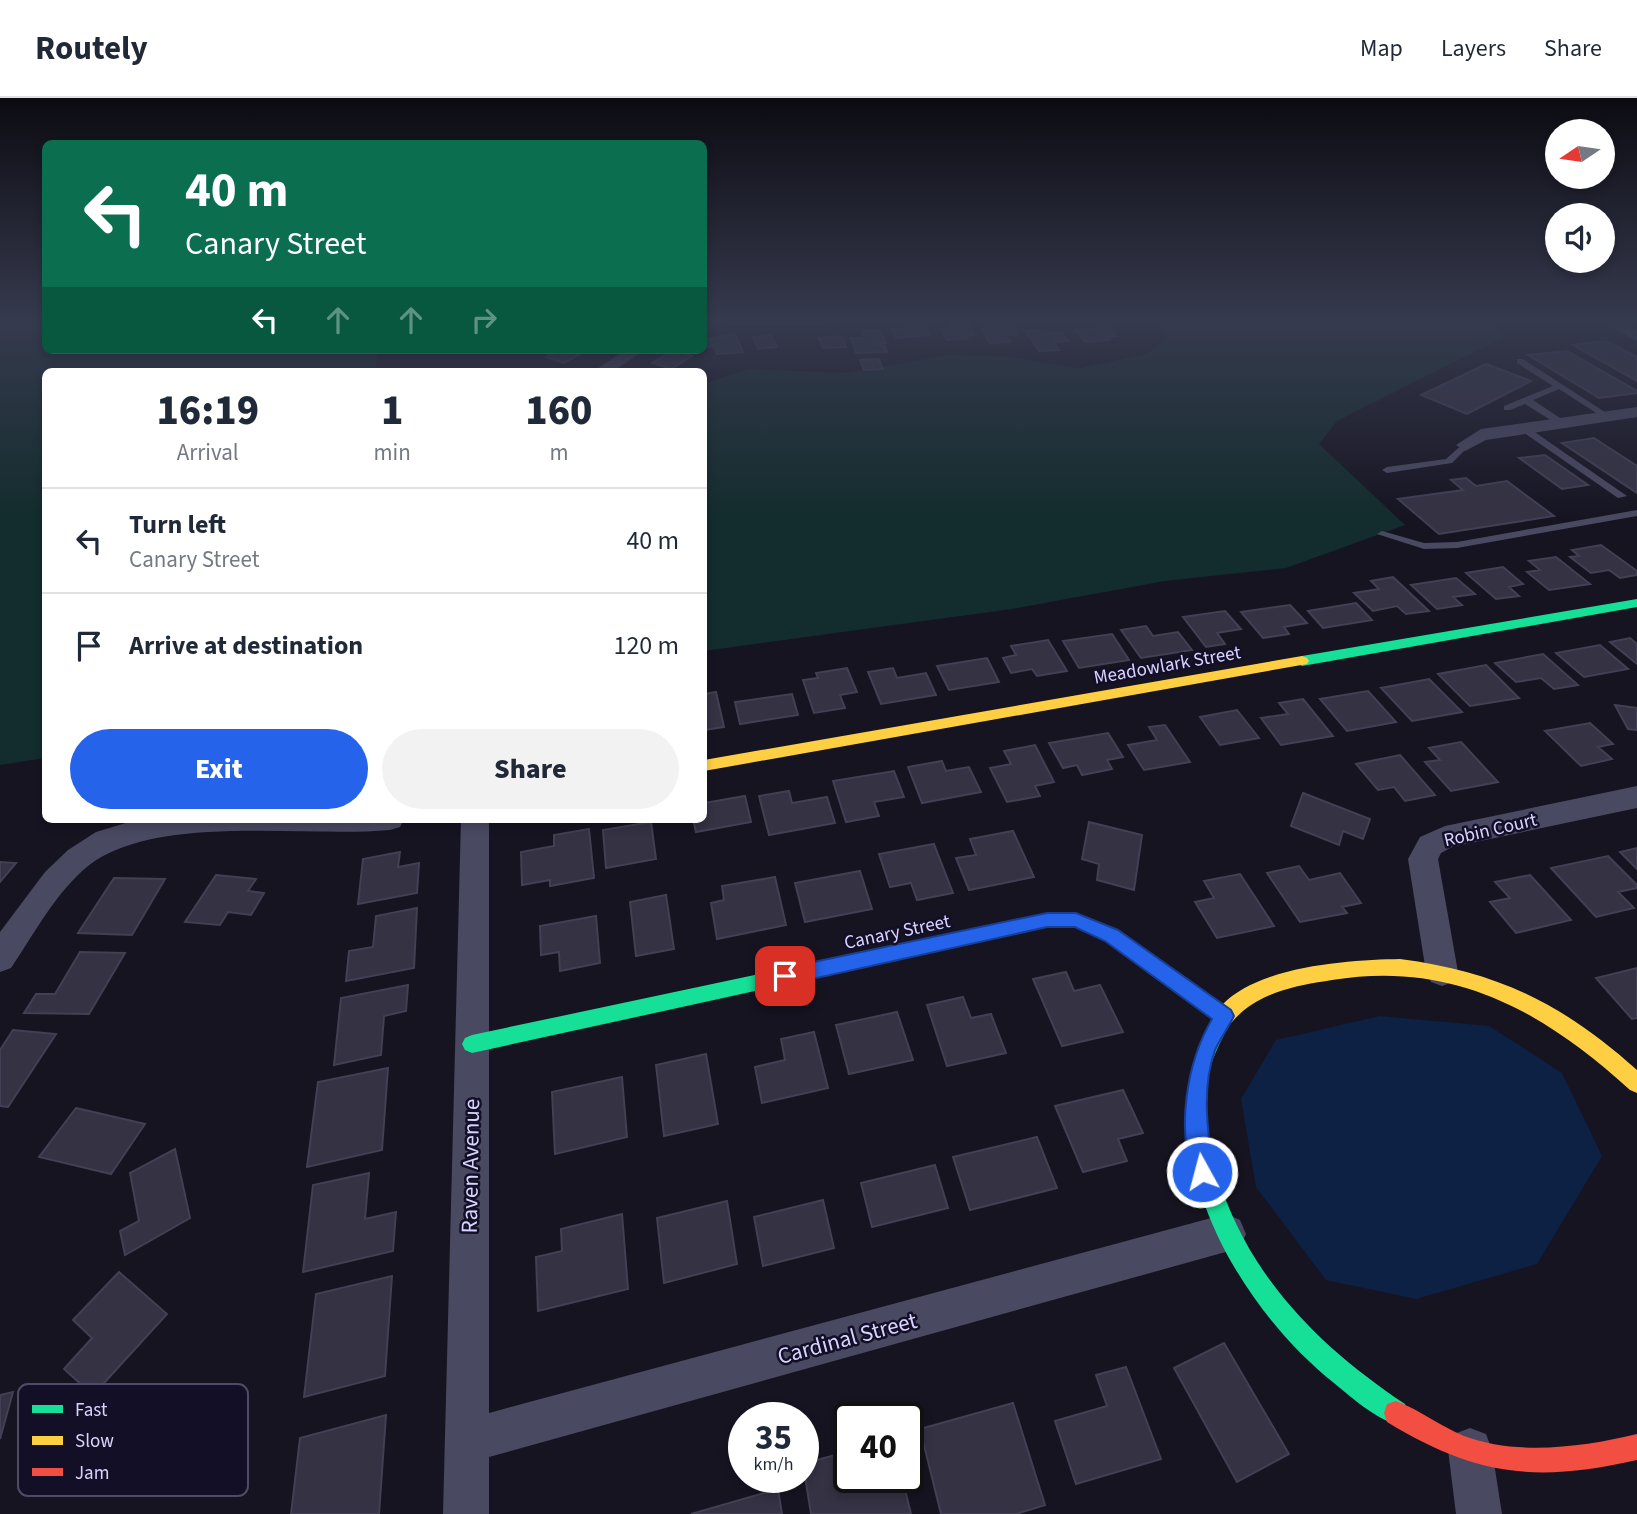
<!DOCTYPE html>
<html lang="en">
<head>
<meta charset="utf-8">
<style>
	body { margin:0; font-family:"Source Sans 3",sans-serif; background:#f2f2f3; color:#1f2937; height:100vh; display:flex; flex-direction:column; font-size:26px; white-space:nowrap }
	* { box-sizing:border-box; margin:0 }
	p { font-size:23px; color:#747a83 }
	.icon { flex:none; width:38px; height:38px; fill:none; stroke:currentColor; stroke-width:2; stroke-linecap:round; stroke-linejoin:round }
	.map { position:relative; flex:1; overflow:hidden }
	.sheet { position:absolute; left:42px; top:270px; width:665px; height:455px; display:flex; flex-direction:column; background:#fff; border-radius:10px; box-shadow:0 4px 10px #0003 }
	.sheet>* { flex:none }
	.guide { position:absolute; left:42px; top:42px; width:665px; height:214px; border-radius:10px; box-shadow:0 4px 10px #0003; background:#0b6e4f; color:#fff; overflow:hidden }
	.needle { width:46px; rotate:257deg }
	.buttons { position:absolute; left:1545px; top:21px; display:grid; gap:14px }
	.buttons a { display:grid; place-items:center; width:70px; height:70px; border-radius:50%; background:#fff; box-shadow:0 4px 10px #0003; font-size:35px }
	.speed { position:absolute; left:728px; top:1304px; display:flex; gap:14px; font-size:35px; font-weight:700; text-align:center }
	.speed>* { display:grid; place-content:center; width:91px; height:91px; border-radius:50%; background:#fff; box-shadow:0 4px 10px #0003; line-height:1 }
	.speed small { font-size:18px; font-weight:400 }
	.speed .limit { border:4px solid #111; border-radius:10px; background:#fff; color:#111 }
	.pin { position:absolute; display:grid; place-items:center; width:60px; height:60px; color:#fff; margin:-30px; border-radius:14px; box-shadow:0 4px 10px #0006 }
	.me { position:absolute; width:77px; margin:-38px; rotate:353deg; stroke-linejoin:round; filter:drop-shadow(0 0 5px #0008) }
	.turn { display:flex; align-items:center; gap:24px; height:147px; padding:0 28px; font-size:32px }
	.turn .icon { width:91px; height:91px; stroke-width:2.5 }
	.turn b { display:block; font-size:49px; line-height:60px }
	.lanes { display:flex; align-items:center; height:66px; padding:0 28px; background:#0003; justify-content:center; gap:35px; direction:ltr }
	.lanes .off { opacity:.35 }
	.eta { display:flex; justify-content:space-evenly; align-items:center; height:119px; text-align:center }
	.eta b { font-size:42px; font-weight:800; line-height:49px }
	.button { display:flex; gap:14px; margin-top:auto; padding:14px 28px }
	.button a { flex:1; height:80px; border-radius:42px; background:#2563eb; color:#fff; font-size:28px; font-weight:800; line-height:80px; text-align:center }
	.button a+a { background:#f2f2f3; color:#1f2937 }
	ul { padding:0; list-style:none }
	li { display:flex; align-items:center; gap:21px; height:105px; padding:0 28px; border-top:2px solid #e0e1e3 }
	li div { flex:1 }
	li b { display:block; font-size:26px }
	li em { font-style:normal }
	header { display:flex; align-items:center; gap:42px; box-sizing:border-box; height:98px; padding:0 35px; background:#fff; border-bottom:2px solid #e0e1e3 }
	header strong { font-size:33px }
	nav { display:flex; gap:38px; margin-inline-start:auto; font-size:24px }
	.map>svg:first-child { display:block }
</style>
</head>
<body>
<header>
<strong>Routely</strong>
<nav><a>Map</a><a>Layers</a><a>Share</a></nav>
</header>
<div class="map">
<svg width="1637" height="1416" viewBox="0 0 1637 1416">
	<rect width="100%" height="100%" fill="#161421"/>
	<path fill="#132c2d" d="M0,222H45L46,252H378L375,273H46L45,660L0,667Z
		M1153,222H1489L1504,239L1337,323L1319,346L1405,427L1286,470L1165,483L1012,511L704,553V286L748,271L845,275L949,257L1011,259L1080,270L1148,256L1169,236Z"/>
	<path fill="#0d2144" d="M1380,918L1489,928L1562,975L1602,1058L1537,1166L1416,1201L1326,1182L1256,1089L1241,1001L1276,942Z"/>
	<path fill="#343243" stroke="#433f54" stroke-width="2" d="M969,226L975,237H966L968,240L947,242L941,232L952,231L950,228Z
		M1013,228L1017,236L1006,237L1010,244L990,245L982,230Z
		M926,229L930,237L896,240L892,231Z
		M1108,229L1116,238L1107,239L1110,242L1086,244L1075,232Z
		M881,232L886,245L875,246L885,248L887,254L856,255L851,240H864L862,233Z
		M1040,232L1042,236L1062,235L1068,243L1054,244L1059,252L1039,253L1025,233Z
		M735,236L743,254L717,256L714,248L704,249V242Z
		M771,237L777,249L758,251L753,239Z
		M842,238L846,249L823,250L819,240Z
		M1606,243L1637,259V283L1573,247Z
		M575,252L571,254L579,257L564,265L546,259L553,255L547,252Z
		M673,252L692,258L671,271L652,265Z
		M1567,253L1637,293V295L1599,300L1528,257Z
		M879,261L883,271L864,272L860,262Z
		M1486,266L1531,283L1467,316L1421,297Z
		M1594,340L1637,368V395L1562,345Z
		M1545,357L1588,387L1562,391L1519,360Z
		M1466,380L1476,388L1507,383L1554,418L1439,436L1398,401L1463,392L1451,382Z
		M1601,447L1637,473V477L1620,480L1609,472L1591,475L1570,459L1579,458L1572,452Z
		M1556,459L1590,486L1549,492L1527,474L1540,472L1529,463Z
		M1503,469L1523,486L1509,489L1519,498L1496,501L1466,475Z
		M1393,479L1429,513L1406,516L1397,508L1373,513L1354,495L1379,491L1371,483Z
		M1456,480L1475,496L1453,499L1462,507L1437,511L1411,487Z
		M1356,505L1372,522L1323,530L1308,513Z
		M1290,507L1307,525L1284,529L1289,536L1263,540L1241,514Z
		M1225,513L1241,531L1217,535L1225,546L1206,549L1183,519Z
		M1146,528L1153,538L1178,534L1192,552L1141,560L1121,532Z
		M1112,536L1129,562L1079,570L1063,543Z
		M1630,540L1637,546V566L1610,544Z
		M1048,542L1067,573L1037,578L1032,571L1011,575L1003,560L1016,557L1011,548Z
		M1600,547L1628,571L1584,579L1556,555Z
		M1543,556L1578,587L1554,591L1541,580L1516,584L1495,565Z
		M987,560L999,584L949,592L937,568Z
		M1486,567L1519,600L1470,608L1438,576Z
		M847,570L857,594L840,597L845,610L814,615L803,582L818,580L816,575Z
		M893,570L897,580L926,575L936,597L881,606L868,574Z
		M1429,581L1462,614L1412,623L1381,590Z
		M1368,593L1396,624L1347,633L1320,601Z
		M716,594L724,629L704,632V596Z
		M792,596L798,617L740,626L735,604Z
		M1303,601L1333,638L1281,647L1261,620L1288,616L1279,605Z
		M1615,607L1637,610V632L1628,631Z
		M1237,612L1259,640L1220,647L1200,619Z
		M1590,625L1613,646L1598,649L1612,661L1581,668L1545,633Z
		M1165,627L1190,664L1144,672L1128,647L1157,642L1149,629Z
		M1108,635L1123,659L1107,662L1112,671L1082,677L1077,667L1063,670L1049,645Z
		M1461,644L1498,684L1451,693L1425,664L1440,662L1429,650Z
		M1035,647L1054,684L1035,688L1040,698L1007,704L990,670L1011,666L1004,653Z
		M1400,657L1435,697L1405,703L1394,689L1378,692L1356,666Z
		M942,663L946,673L969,669L981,694L922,705L908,669Z
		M894,673L904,699L874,704L879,718L846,724L833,683Z
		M789,693L792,705L827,699L835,725L769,737L759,698Z
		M1303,695L1370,721L1363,741L1343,733L1339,747L1291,728Z
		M745,698L751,724L696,734L693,721H704V705Z
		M651,724L656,761L606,770L603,732Z
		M1089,724L1142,737L1134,792L1097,782L1099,766L1082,761Z
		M589,731L594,780L550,788V782L522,787L521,754L554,748V737Z
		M1013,733L1034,779L969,792L956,760L976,757L970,741Z
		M934,746L953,795L917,802L911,785L890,789L879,756Z
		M1637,750V771L1620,754Z
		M400,754L398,769L419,765L417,795L358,806L363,761Z
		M1608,758L1637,787V790L1618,794L1634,810L1596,819L1551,770Z
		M0,764L16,765L0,784Z
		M1299,768L1309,782L1340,775L1361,805L1342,809L1347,815L1300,824L1267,775Z
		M860,773L872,811L805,824L795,785Z
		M1240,776L1274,828L1217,840L1195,804L1214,800L1204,783Z
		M216,777L256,781L248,793L264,795L251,817L228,814L220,827L185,824Z
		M1530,777L1571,822L1516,835L1490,804L1510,800L1495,784Z
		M775,779L786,827L717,841L711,805L724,802L722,788Z
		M114,780L165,781L132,837L78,835Z
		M666,797L674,851L636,858L630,804Z
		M417,810L414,870L346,883L349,853L373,849L376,818Z
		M596,818L600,865L560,873L559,854L541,857L540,828Z
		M80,854L125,855L89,916L24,915L36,896H55Z
		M1637,870V920L1632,921L1596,880Z
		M1066,874L1074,893L1100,887L1123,934L1062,948L1033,881Z
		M408,887L406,913L384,918L381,957L334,967L341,900Z
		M963,899L971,920L991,916L1006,955L947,968L927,907Z
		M897,914L913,962L849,976L836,927Z
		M13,932L56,936L8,1009L0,1008V952Z
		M814,934L828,990L762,1005L755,969L785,962L781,941Z
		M706,956L718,1026L664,1038L656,967Z
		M388,970L382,1052L307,1069L318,984Z
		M622,979L627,1039L555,1056L552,994Z
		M1123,992L1143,1035L1118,1041L1127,1063L1083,1074L1055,1008Z
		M76,1010L145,1026L111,1076L39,1059Z
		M1037,1039L1057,1090L970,1112L953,1059Z
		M175,1051L190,1120L125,1157L120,1133L139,1123L130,1075Z
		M935,1067L948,1110L872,1129L861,1085Z
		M369,1075L365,1121L396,1114L393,1153L303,1174L313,1087Z
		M823,1102L834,1150L763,1168L754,1119Z
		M727,1103L737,1166L664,1185L657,1120Z
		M622,1116L628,1191L538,1213L536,1159L562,1153L561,1131Z
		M119,1174L167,1216L93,1297L64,1271L92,1240L73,1222Z
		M392,1178L385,1278L304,1299L316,1196Z
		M1224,1245L1289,1356L1237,1384L1174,1270Z
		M1126,1269L1161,1361L1076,1386L1055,1323L1107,1308L1096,1277Z
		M13,1294L0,1341V1297Z
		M1013,1305L1045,1407L1016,1416H941L920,1331Z
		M386,1317L379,1416H291L300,1340Z
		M849,1353V1379H902L911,1416H811L803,1366Z
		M778,1391L782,1416H691Z"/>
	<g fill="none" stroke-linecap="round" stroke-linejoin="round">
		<path fill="#4a4962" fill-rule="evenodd" d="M1517,261H1523L1611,318L1604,320L1559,291L1533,302L1563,322V326H1557L1525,306L1510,312H1504V308L1553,288L1517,265Z
			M1520,328H1526L1627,398L1618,400L1520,332Z
			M1465,344L1470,347L1452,365L1387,375L1382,372L1387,369L1446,361Z
			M1637,412V418L1457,450L1424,451L1377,436L1382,433L1424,445L1457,444Z"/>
		<path fill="#4a4962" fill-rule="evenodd" d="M716,222H832L824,227H724Z
			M1599,222H1619L1637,232V243Z
			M625,252H644L614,273H594Z
			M1637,309V319L1486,342L1465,353L1456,347L1481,331Z
			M1637,688V710L1452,749L1441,755L1438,761L1458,874L1453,884L1442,888L1431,884L1426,874L1408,761L1420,739L1445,728Z
			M139,721H404L400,729L390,732C305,740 156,715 88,768C56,794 34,836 11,870L0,874V834L45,774L68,752L96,734Z
			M461,721H489V1315L1226,1116L1240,1122L1246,1136L1240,1150L489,1359V1416H443Z
			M1470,1330L1486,1336L1492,1352L1502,1416H1456L1448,1352L1454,1336Z"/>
		<path fill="#16e098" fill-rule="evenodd" d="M1637,501V509L1302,568L1295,563L1302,558Z
			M1047,815H1076L1117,832L1231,912L1233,918C1226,935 1215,951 1210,971C1202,1006 1207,1042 1217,1076C1247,1177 1319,1249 1405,1306L1408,1315L1405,1324L1396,1327C1373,1318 1353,1301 1334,1285C1234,1205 1143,1045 1212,920L1105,842L1075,829H1047L472,955L465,952L462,946L465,940L472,937Z"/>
		<path fill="#ffcf43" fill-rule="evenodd" d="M1302,558L1307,560L1309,563L1307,566L704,673V662Z
			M1400,861C1499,874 1563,906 1637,972V995L1630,992C1543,913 1453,862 1332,882C1313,885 1294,888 1275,895C1264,899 1252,905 1243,913C1234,920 1229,930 1219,934L1212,931L1210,925C1235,868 1347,862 1400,861Z"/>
		<path fill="#f24e42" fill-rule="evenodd" d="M1396,1303C1420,1312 1440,1328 1464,1338C1518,1358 1583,1349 1637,1336V1362C1536,1385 1476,1378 1387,1324L1384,1315L1387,1306Z"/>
	</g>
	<linearGradient id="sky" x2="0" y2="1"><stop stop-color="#0c0b12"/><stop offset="0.53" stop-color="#363a4e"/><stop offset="1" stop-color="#363a4e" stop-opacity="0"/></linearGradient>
	<rect width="1637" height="421" fill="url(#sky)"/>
	<path fill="#2563eb" stroke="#184099" stroke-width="2" d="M1047,815H1076L1118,832L1231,912L1234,918C1228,930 1220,941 1215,952C1201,991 1208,1034 1213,1074L1210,1081L1202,1084L1195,1081C1175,1032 1187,964 1212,921L1105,843L1075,829H1047L785,887L779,884L776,878L779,873L785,870Z"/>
	<g text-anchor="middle" stroke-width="5" stroke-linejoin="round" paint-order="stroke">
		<g font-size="19" fill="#d9d4ff" stroke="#130f26">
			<text transform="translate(1167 566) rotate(-10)" y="7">Meadowlark Street</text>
			<text transform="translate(1490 731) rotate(-13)" y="7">Robin Court</text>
			<text transform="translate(897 833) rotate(-12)" y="7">Canary Street</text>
		</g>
		<g font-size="23" fill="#d9d4ff" stroke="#130f26">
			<text transform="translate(470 1068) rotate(-89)" y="8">Raven Avenue</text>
			<text transform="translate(847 1240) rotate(-15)" y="8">Cardinal Street</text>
		</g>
	</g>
	<rect x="18" y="1286" width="230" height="112" rx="10" fill="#130f26" stroke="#4e4a67" stroke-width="2"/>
	<rect x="32" y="1307" width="31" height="8" fill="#16e098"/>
	<rect x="32" y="1338" width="31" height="9" fill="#ffcf43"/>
	<rect x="32" y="1370" width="31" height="8" fill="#f24e42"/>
	<g font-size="19" fill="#d9d4ff">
		<text x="75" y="1318">Fast</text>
		<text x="75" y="1349">Slow</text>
		<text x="75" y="1381">Jam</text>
	</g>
</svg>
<div class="buttons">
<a><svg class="needle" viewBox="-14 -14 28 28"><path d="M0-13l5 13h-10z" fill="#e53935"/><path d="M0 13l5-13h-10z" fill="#747a83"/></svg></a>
<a><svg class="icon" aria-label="sound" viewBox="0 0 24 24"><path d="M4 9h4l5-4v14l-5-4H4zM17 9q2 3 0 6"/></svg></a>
</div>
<div class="speed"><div>35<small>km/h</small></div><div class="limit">40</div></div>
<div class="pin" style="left:785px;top:878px;background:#d93025"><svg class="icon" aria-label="arrive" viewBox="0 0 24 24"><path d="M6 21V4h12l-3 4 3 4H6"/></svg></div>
<svg class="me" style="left:1202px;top:1074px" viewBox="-20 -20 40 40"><circle r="17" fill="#2563eb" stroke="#fff" stroke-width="3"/><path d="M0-11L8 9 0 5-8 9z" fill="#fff"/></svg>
<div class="guide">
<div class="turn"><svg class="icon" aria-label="left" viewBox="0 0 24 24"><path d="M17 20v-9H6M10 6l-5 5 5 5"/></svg><div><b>40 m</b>Canary Street</div></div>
<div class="lanes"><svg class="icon" aria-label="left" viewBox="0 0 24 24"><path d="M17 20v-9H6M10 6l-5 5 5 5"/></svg><svg class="icon off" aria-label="ahead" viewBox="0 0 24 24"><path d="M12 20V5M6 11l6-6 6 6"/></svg><svg class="icon off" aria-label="ahead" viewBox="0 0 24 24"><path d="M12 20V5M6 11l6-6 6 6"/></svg><svg class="icon off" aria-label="right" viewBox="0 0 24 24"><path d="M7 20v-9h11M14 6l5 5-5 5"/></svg></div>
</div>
<section class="sheet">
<div class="eta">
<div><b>16:19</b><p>Arrival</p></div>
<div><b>1</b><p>min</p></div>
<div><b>160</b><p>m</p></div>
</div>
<ul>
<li><svg class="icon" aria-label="left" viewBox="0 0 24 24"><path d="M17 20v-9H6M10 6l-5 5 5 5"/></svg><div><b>Turn left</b><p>Canary Street</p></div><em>40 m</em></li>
<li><svg class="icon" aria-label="arrive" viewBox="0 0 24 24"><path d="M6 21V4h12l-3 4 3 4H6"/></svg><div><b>Arrive at destination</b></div><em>120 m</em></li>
</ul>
<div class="button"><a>Exit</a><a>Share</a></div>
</section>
</div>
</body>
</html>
